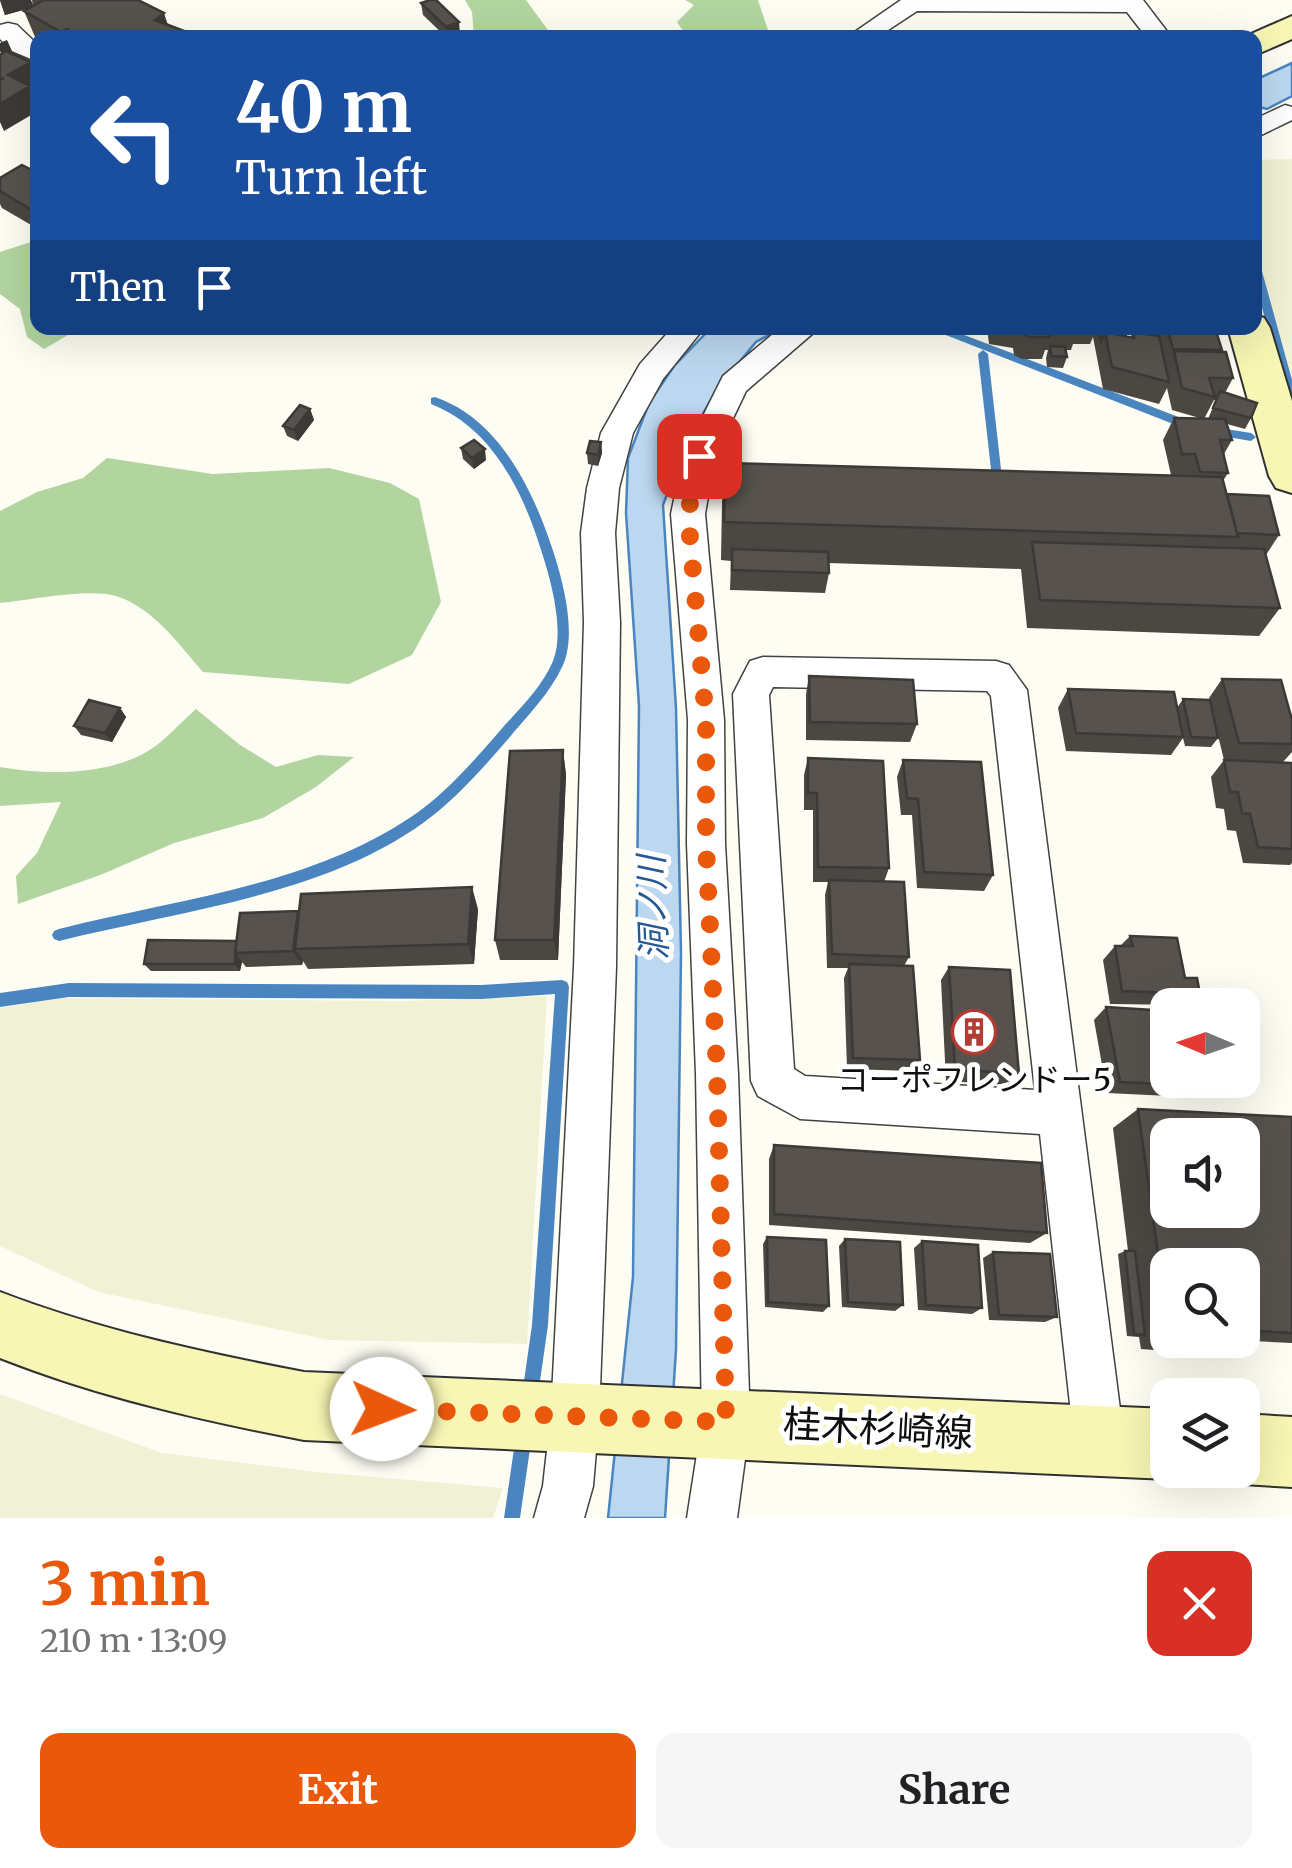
<!DOCTYPE html>
<html lang="en">
<head>
<meta charset="utf-8">
<style>
	body { margin:0; font-family:Merriweather,"Noto Sans JP",serif; background:#f6f6f6; color:#202124; height:100vh; display:flex; flex-direction:column; font-size:38px; white-space:nowrap }
	* { box-sizing:border-box; margin:0 }
	p { font-size:32px; color:#757577 }
	.icon { flex:none; width:55px; height:55px; fill:none; stroke:currentColor; stroke-width:2; stroke-linecap:round; stroke-linejoin:round }
	.map { position:relative; height:1518px; overflow:hidden }
	.drawer { display:flex; flex-direction:column; background:#fff; flex:1 }
	.drawer>* { flex:none }
	.banner { position:absolute; left:30px; top:30px; width:1232px; height:305px; border-radius:20px; box-shadow:0 10px 40px #0002; background:#1a4fa0; color:#fff; overflow:hidden }
	.needle { width:65px; rotate:272deg }
	.controls { position:absolute; left:1150px; top:988px; display:grid; gap:20px }
	.controls a { display:grid; place-items:center; width:110px; height:110px; border-radius:20px; background:#fff; box-shadow:0 10px 40px #0002; font-size:50px }
	.pin { position:absolute; display:grid; place-items:center; width:85px; height:85px; color:#fff; margin:-42px; border-radius:20px; box-shadow:0 5px 15px #0006 }
	.me { position:absolute; width:110px; margin:-55px; rotate:92deg; stroke-linejoin:round; filter:drop-shadow(0 0 8px #0008) }
	.turn { display:flex; align-items:center; gap:35px; height:210px; padding:0 40px; font-size:45px }
	.turn .icon { width:130px; height:130px; stroke-width:2.5 }
	.turn b { display:block; font-size:70px; line-height:85px }
	.then { display:flex; align-items:center; height:95px; padding:0 40px; background:#0003; gap:20px; font-size:38px }
	.round { display:grid; place-items:center; flex:none; width:105px; height:105px; border-radius:20px; background:#f6f6f6 }
	.overview { display:flex; align-items:center; justify-content:space-between; height:170px; padding:0 40px }
	h1 { font-size:60px; font-weight:700; line-height:75px; color:#ea580c }
	.cta { display:flex; gap:20px; margin-top:auto; padding:20px 40px }
	.cta a { flex:1; height:115px; border-radius:20px; background:#ea580c; color:#fff; font-size:40px; font-weight:700; line-height:115px; text-align:center }
	.cta a+a { background:#f6f6f6; color:#202124 }
	.map>svg:first-child { display:block }
</style>
</head>
<body>
<div class="map">
<svg width="1292" height="1518" viewBox="0 0 1292 1518">
	<rect width="100%" height="100%" fill="#fefdf3"/>
	<path fill="#f1f2d5" d="M1292,159V423L1255,295V160Z
		M547,996L527,1344L329,1340L98,1292L0,1246V1008L62,998L402,1001Z
		M0,1394L162,1453L317,1472L503,1488L493,1518H0Z"/>
	<path fill="#b2d5a0" d="M465,0H526L553,37H474L472,12Z
		M685,0H758L770,36L687,37L677,22L694,5Z
		M37,240L38,328H80L44,349L27,337L20,309L0,294V252Z
		M107,458L213,474L329,468L390,483L419,499L441,602L412,655L349,684L203,672C179,645 154,608 116,596C87,588 31,600 0,603V511L37,492L83,478Z
		M196,709L240,745L276,767L318,755L354,757L316,787L263,818L174,843L103,874L18,904L16,876L37,853L61,802L0,806V767C46,775 106,776 148,751C165,741 180,723 196,709Z"/>
	<path fill="#bcd8f0" stroke="#4a85c0" stroke-width="2.5" d="M1292,63V96L1267,109L1255,106V80Z
		M711,328H781L756,342L717,389L686,444L663,505L676,708L681,953L676,1350L665,1518H608L633,1277L639,706L626,513L628,458L649,403L674,366Z"/>
	<g fill="none" stroke-linecap="round" stroke-linejoin="round">
		<path fill="#4a85c0" fill-rule="evenodd" d="M1255,261L1260,264L1292,380V403L1287,399L1255,282Z
			M932,328H946L1189,421L1190,424L1185,428L1181,427L933,330Z
			M983,350L988,354L1003,487L998,491L993,487L978,354Z
			M435,397C496,418 529,482 549,539C561,573 578,631 563,665C551,692 528,715 509,738C483,768 456,799 423,823C322,896 178,911 59,941L54,939L52,935L54,931L59,929C177,899 308,886 411,817C444,795 472,763 498,733C516,712 542,688 553,661C565,631 551,580 541,550C523,491 491,427 431,404V398Z
			M1214,427L1251,433L1256,437L1251,441L1210,434L1209,431Z
			M562,980L567,982L569,987L548,1325L538,1395L536,1401L530,1403L524,1401L522,1395L532,1325L555,994L481,999L69,997L0,1007V993L69,983L481,985Z
			M524,1427L530,1429L532,1435L520,1518H504L516,1435L518,1429Z"/>
		<defs>
			<path id="street" d="M901,0H1143L1172,38H1147L1127,12L917,11L876,38H846Z
				M8,23L17,25L38,45V62L12,51L0,39V25Z
				M1285,105L1292,107V120L1255,138V119Z
				M672,328H704L663,379L633,433L619,488L615,533L620,622L616,967L599,1415L593,1486L584,1518H534L543,1486L551,1415L574,967L584,622L581,533L587,488L601,433L640,364Z
				M780,328H819L746,391L715,456L705,514L724,720L725,844L738,1074L750,1422L737,1518H687L702,1422L696,1074L687,844L688,720L671,514L683,456L723,376Z
				M763,657L996,661L1009,665L1027,690L1124,1440L1116,1457L1099,1465L1082,1457L1074,1440L1040,1134L800,1119L758,1096L751,1081L733,694L750,661ZM773,687L987,691L991,696L1035,1090L805,1076L794,1069L769,695Z"/>
			<path id="secondary" d="M1292,16V39L1255,55V38H1242Z
				M1255,315L1264,318L1270,328L1292,401V493L1276,488L1269,476L1228,328H1255Z
				M0,1292C99,1330 200,1352 304,1372L1168,1409V1470H1189L1168,1479L304,1440C200,1420 99,1397 0,1358Z
				M1242,1414L1292,1417V1487L1242,1484L1218,1473L1216,1470H1242Z"/>
		</defs>
		<use href="#street" stroke="#424242" stroke-width="3"/>
		<use href="#secondary" stroke="#313131" stroke-width="4"/>
		<use href="#street" fill="#fff" fill-rule="evenodd"/>
		<use href="#secondary" fill="#f7f6b4" fill-rule="evenodd"/>
	</g>
	<path fill="#4b4742" fill-rule="evenodd" d="M0,0L33,6L32,0H138L186,38H38V44L24,11L30,8L5,15Z
		M421,3L460,34L447,38L423,15Z
		M38,173V229L2,208L0,204V178Z
		M987,328H1124L1126,336L1132,338L1129,328H1215L1222,350L1221,352L1233,378L1225,393L1251,418L1245,429L1227,424L1232,440L1224,454L1228,473L1223,481L1227,494L1279,535L1266,555L1280,608L1259,636L1027,628L1021,569L828,563L829,573L825,593L730,590L731,561L721,560L722,502L725,463L1171,475L1163,440L1174,418L1203,419L1172,410L1167,388L1159,404L1103,389L1093,337L1090,344H1073L1071,350H1066L1067,357L1063,368L1047,367L1046,358L1048,350H1045L1042,359H1022L1014,355L1013,348L989,344ZM1214,400H1216L1208,419H1204Z
		M310,409L314,420L298,441L287,436L283,426Z
		M601,442L602,453L598,466L588,464L587,453Z
		M461,448L486,460L474,469L463,459Z
		M809,676L917,724L910,742L806,740V694Z
		M1222,679L1292,720V752L1283,762L1251,761L1292,763V863L1290,865L1243,863L1236,831L1227,830L1224,809L1216,808L1211,777L1224,760L1212,711L1218,738L1211,747L1185,746L1183,738L1171,755L1066,751L1058,708L1068,689L1177,708L1183,699L1210,700L1209,698Z
		M120,708L126,717L112,742L81,735L74,726Z
		M563,750L566,775L558,960H500L495,940Z
		M808,758L889,868L884,882L909,957L904,966L920,1060L913,1071L847,1069L844,978L848,968H827L825,895L828,882H813V810H804V775Z
		M903,760L993,875L984,891L917,888L912,815H901L897,777Z
		M478,909L474,964L308,969L303,961L302,965L246,967L242,962L240,971H151L144,964L236,941L298,911L299,914Z
		M1130,936L1200,994L1187,1005L1110,1004L1103,960L1115,946H1120Z
		M949,967L1019,1074L1009,1085L946,1081L941,980Z
		M1106,1007L1183,1085L1169,1096L1107,1093L1094,1020Z
		M1138,1109L1292,1117V1343L1233,1340H1242V1265H1168V1340H1227L1228,1345L1195,1353L1141,1349L1139,1337L1127,1336L1118,1254L1125,1251H1128L1113,1128Z
		M774,1145L1047,1233L1030,1243L769,1225V1159Z
		M767,1237L829,1306L823,1312L765,1307L763,1244Z
		M845,1239L903,1305L895,1311L842,1307L839,1246Z
		M922,1241L982,1308L972,1314L918,1310L914,1248Z
		M993,1252L1057,1317L1045,1322L989,1320L983,1258Z"/>
	<path fill="#3d3936" d="M0,0H31L34,7L5,15Z
		M164,13L172,38L155,20Z
		M459,22L460,34L448,38L446,27Z
		M67,29L71,38H63L61,32Z
		M7,40L12,51L2,56L0,51V43Z
		M31,62L38,78V87L32,91L38,103V111L4,131L0,122V104L8,75Z
		M38,206V221L32,210Z
		M310,409L314,420L298,441L294,430Z
		M601,442L602,453L598,466V455Z
		M485,449L486,460L474,469L472,458Z
		M120,708L126,717L112,742L105,733Z
		M563,750L566,775L558,960L554,940Z
		M472,887L478,909L474,964L468,944Z
		M298,911L306,926L295,949L303,961L302,965L293,951Z
		M237,955L242,962L240,971L235,964Z"/>
	<path fill="#57524d" stroke="#3d3936" stroke-width="2.5" fill-rule="evenodd" d="M44,0H138L164,13L155,20L184,31L176,38H83L67,29L61,32L24,11Z
		M430,0H436L459,22L446,27L421,3Z
		M6,51L31,62L8,75L30,86L0,104V78L4,79L0,77V55Z
		M22,165L38,173V206L32,210L0,191V178Z
		M1020,328H1047L1049,337H1030L1021,333Z
		M1098,328H1124L1126,336L1105,332L1101,341Z
		M1137,328H1156L1158,336L1138,333Z
		M1167,328H1215L1222,350L1173,349Z
		M1105,332L1134,338V332L1159,336L1169,382L1112,367Z
		M1050,346L1065,347L1067,357L1051,356Z
		M1174,351L1226,352L1233,378H1209L1215,397L1182,388Z
		M1220,391L1257,403L1251,418L1213,408Z
		M300,405L310,409L294,430L283,426Z
		M1174,418L1225,419L1232,440H1220L1228,473L1200,472L1195,454H1182Z
		M474,440L485,449L472,458L461,448Z
		M590,441L601,442L598,455L587,453Z
		M725,463L1222,477L1238,537L724,522Z
		M1227,494L1269,496L1279,535L1237,533Z
		M1032,542L1264,549L1280,608L1040,600Z
		M732,549L828,552L829,573L732,570Z
		M809,676L913,680L917,724L810,722Z
		M1222,679L1281,680L1292,720V744L1239,743Z
		M1068,689L1174,692L1183,737L1076,733Z
		M1183,699L1210,700L1218,738L1191,737Z
		M89,700L120,708L105,733L74,726Z
		M563,750L554,940H495L510,751Z
		M808,758L883,761L889,868L818,867L817,793H808Z
		M903,760L981,762L993,875L924,872L918,799L907,798Z
		M1224,760L1292,763V849L1258,847L1250,814L1242,813L1238,792H1230Z
		M829,880L904,882L909,957L832,954Z
		M472,887L468,944L295,949L301,894Z
		M298,911L293,951L235,953L240,913Z
		M1130,936L1177,938L1185,978H1197L1200,994L1122,991L1115,946H1133Z
		M148,940L236,941L235,964H144Z
		M849,964L913,966L920,1060L853,1058Z
		M949,967L1010,970L1019,1074L955,1069Z
		M1106,1007L1168,1011V1080H1182L1183,1085L1120,1082Z
		M1138,1109L1292,1117V1333L1242,1330V1265H1168V1326ZM1168,1135H1242V1210H1168Z
		M774,1145L1041,1163L1047,1233L774,1214Z
		M767,1237L826,1240L829,1306L768,1302Z
		M845,1239L900,1242L903,1305L848,1302Z
		M922,1241L978,1245L982,1308L926,1305Z
		M1125,1251H1135L1145,1335L1134,1334Z
		M993,1252L1050,1254L1057,1317L999,1315Z
		M1169,1340H1227L1228,1345L1170,1341Z"/>
	<g fill="none" stroke-linecap="round" stroke-linejoin="round">
		<path stroke="#ea580c" stroke-width="18" stroke-dasharray="0 32.4" d="M382,1409L726,1422L717,1074L706,844V720L688,514L699,456"/>
	</g>
	<defs>
		<symbol id="building-ring" viewBox="-11 -11 22 22"><circle r="9.5" fill="#fff" stroke="#b23b34" stroke-width="1.5"/><path d="M-4-6H4V6H1V3H-1V6H-4ZM-2.5-4.3h1.7v1.8h-1.7ZM.8-4.3h1.7v1.8H.8ZM-2.5-1h1.7V.8h-1.7ZM.8-1h1.7V.8H.8Z" fill="#b23b34"/></symbol>
	</defs>
	<g fill-rule="evenodd">
		<use href="#building-ring" x="949" y="1007" width="50" height="50"/>
	</g>
	<g text-anchor="middle" stroke-width="10" stroke-linejoin="round" paint-order="stroke">
		<g font-size="32" fill="#0f0f0f" stroke="#fff">
			<text x="974" y="1091">コーポフレンドー5</text>
		</g>
		<g font-size="35" font-style="italic" fill="#245995" stroke="#fff">
			<text transform="translate(653 908) rotate(-92)" y="12">洞ノ川</text>
		</g>
		<g font-size="38" fill="#0f0f0f" stroke="#fff">
			<text transform="translate(878 1429) rotate(3)" y="13">桂木杉崎線</text>
		</g>
	</g>
</svg>
<div class="controls">
<a><svg class="needle" viewBox="-14 -14 28 28"><path d="M0-13l5 13h-10z" fill="#e53935"/><path d="M0 13l5-13h-10z" fill="#757577"/></svg></a>
<a><svg class="icon" aria-label="sound" viewBox="0 0 24 24"><path d="M4 9h4l5-4v14l-5-4H4zM17 9q2 3 0 6"/></svg></a>
<a><svg class="icon" aria-label="search" viewBox="0 0 24 24"><circle cx="10" cy="10" r="6"/><path d="M15 15l6 6"/></svg></a>
<a><svg class="icon" aria-label="layers" viewBox="0 0 24 24"><path d="M12 4l9 5-9 5-9-5zM3 14l9 5 9-5"/></svg></a>
</div>
<div class="pin" style="left:699px;top:456px;background:#d93025"><svg class="icon" aria-label="arrive" viewBox="0 0 24 24"><path d="M6 21V4h12l-3 4 3 4H6"/></svg></div>
<svg class="me" style="left:382px;top:1409px" viewBox="-20 -20 40 40"><circle r="19" fill="#fff"/><path d="M0-13L10 11 0 6-10 11z" fill="#ea580c"/></svg>
<div class="banner">
<div class="turn"><svg class="icon" aria-label="left" viewBox="0 0 24 24"><path d="M17 20v-9H6M10 6l-5 5 5 5"/></svg><div><b>40 m</b>Turn left</div></div>
<div class="then">Then<svg class="icon" aria-label="arrive" viewBox="0 0 24 24"><path d="M6 21V4h12l-3 4 3 4H6"/></svg></div>
</div>
</div>
<section class="drawer">
<div class="overview"><div><h1>3 min</h1><p>210 m · 13:09</p></div><a class="round" style="background:#d93025;color:#fff"><svg class="icon" aria-label="close" viewBox="0 0 24 24"><path d="M6 6l12 12M18 6L6 18"/></svg></a></div>
<div class="cta"><a>Exit</a><a>Share</a></div>
</section>
</body>
</html>
